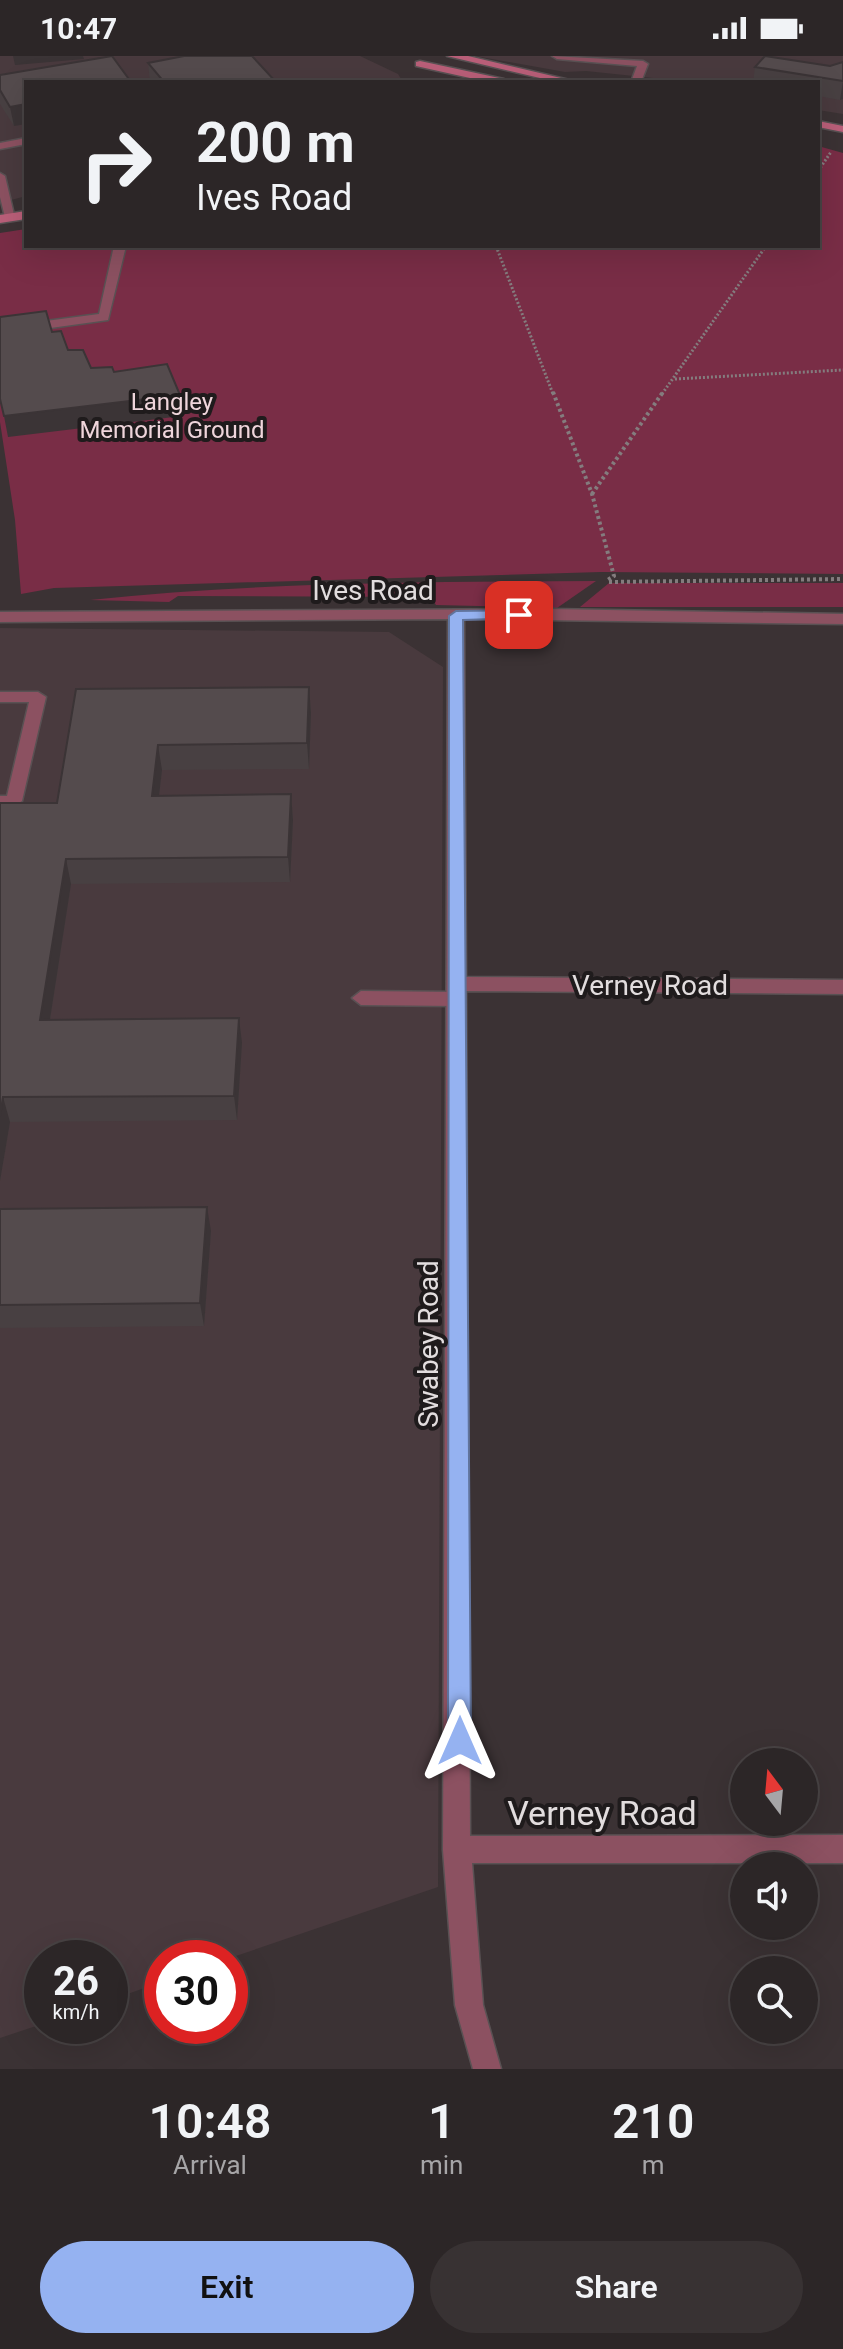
<!DOCTYPE html>
<html lang="en">
<head>
<meta charset="utf-8">
<style>
	body { margin:0; font-family:Roboto,sans-serif; background:#383233; color:#f1f3f6; height:100vh; display:flex; flex-direction:column; font-size:30px; white-space:nowrap }
	* { box-sizing:border-box; margin:0 }
	p { font-size:26px; color:#a6a5a7 }
	.icon { flex:none; width:44px; height:44px; fill:none; stroke:currentColor; stroke-width:2; stroke-linecap:round; stroke-linejoin:round }
	.map { position:relative; height:2013px; overflow:hidden }
	.drawer { display:flex; flex-direction:column; background:#2c2627; flex:1 }
	.drawer>* { flex:none }
	.guide { position:absolute; left:24px; top:24px; width:796px; height:168px; border-radius:0px; box-shadow:0 8px 32px #0002,0 0 0 2px #484344; background:#2c2627; color:#f1f3f6; overflow:hidden }
	.needle { width:52px; rotate:344deg }
	.controls { position:absolute; left:730px; top:1692px; display:grid; gap:16px }
	.controls a { display:grid; place-items:center; width:88px; height:88px; border-radius:50%; background:#2c2627; box-shadow:0 8px 32px #0002,0 0 0 2px #484344; font-size:40px }
	.speed { position:absolute; left:24px; top:1884px; display:flex; gap:16px; font-size:40px; font-weight:700; text-align:center }
	.speed>* { display:grid; place-content:center; width:104px; height:104px; border-radius:50%; background:#2c2627; box-shadow:0 8px 32px #0002,0 0 0 2px #484344; line-height:1 }
	.speed small { font-size:20px; font-weight:400 }
	.speed .limit { border:12px solid #d22; background:#fff; color:#111 }
	.pin { position:absolute; display:grid; place-items:center; width:68px; height:68px; color:#fff; margin:-34px; border-radius:16px; box-shadow:0 4px 12px #0006 }
	.me { position:absolute; width:88px; margin:-44px; rotate:0deg; stroke-linejoin:round; filter:drop-shadow(0 0 6px #0008) }
	.turn { display:flex; align-items:center; gap:28px; height:168px; padding:0 40px; font-size:36px }
	.turn .icon { width:104px; height:104px; stroke-width:2.5 }
	.turn b { display:block; font-size:56px; line-height:68px }
	.eta { display:flex; justify-content:space-evenly; align-items:center; height:136px; text-align:center }
	.eta b { font-size:48px; font-weight:600; line-height:56px }
	.primary-button { display:flex; gap:16px; margin-top:auto; padding:16px 40px }
	.primary-button a { flex:1; height:92px; border-radius:48px; background:#95b2f1; color:#111; font-size:32px; font-weight:600; line-height:92px; text-align:center }
	.primary-button a+a { background:#383233; color:#f1f3f6 }
	.status { display:flex; justify-content:space-between; align-items:center; height:56px; padding:0 40px; background:#2c2627; direction:ltr }
	.status svg { height:22px; fill:currentColor }
	.map>svg:first-child { display:block }
</style>
</head>
<body>
<div class="status"><b>10:47</b><svg viewBox="0 0 49 12"><path d="M0 12V9h3v3zM5 12V6h3v6zM10 12V3h3v9zM15 12V0h3v12zM26 1h20v11H26zM47 4h2v5h-2z"/></svg></div>
<div class="map">
<svg width="843" height="2013" viewBox="0 0 843 2013">
	<rect width="100%" height="100%" fill="#3b3234"/>
	<path fill="#493a3e" d="M0,0H360L398,18L403,26H26V140L0,147Z
		M475,0H843V58L818,54V26H691L586,15L565,16Z
		M0,572L389,576L443,611L438,1831L230,1902H162V1926L110,1944V1902H42V1968L0,1982Z"/>
	<path fill="#792d46" d="M818,90L843,97V518L601,516L54,532L21,538L15,464L0,366V177L26,173V190H818Z
		M596,525L557,552L436,549L431,541L178,540L169,546L90,544C258,526 427,526 596,525Z
		M609,527H843V551H580Z"/>
	<g fill="none" stroke-linecap="round" stroke-linejoin="round">
		<defs>
			<path id="lane" d="M552,0L643,5L648,8L641,26H631L637,10L557,3Z
				M26,82V88L0,93V87Z
				M0,117L5,120L15,163L5,161L0,141Z
				M114,190H126L108,264L0,279V271L99,258Z
				M0,636H38L46,641L22,745L14,750H0V740H7L29,646H0Z
				M361,935L456,936L465,943L456,950L361,949L352,942Z"/>
			<path id="street" d="M550,553L843,558V568L464,563L466,921L843,924V938L466,935L470,1780L843,1779V1807H472L483,1949L501,2013H473L455,1949L443,1794L448,563L0,566V556Z"/>
			<path id="secondary" d="M447,0H468L578,26H557Z
				M420,5L504,23L510,26H488L416,10V6Z
				M818,65L843,70V76L818,71Z
				M26,155V163L0,167V159Z"/>
		</defs>
		<use href="#lane" stroke="#595153" stroke-width="3"/>
		<use href="#street" stroke="#595153" stroke-width="3"/>
		<use href="#secondary" stroke="#595153" stroke-width="3"/>
		<path stroke="#847c7e" stroke-width="3" stroke-dasharray="2 2" stroke-linecap="butt" d="M818,115L831,96
			M496,190L553,338
			M675,323L843,314
			M662,338L766,190"/>
		<path stroke="#847c7e" stroke-width="4" stroke-dasharray="3 3" stroke-linecap="butt" d="M553,336L592,438L614,520L606,525
			M592,438L663,336
			M609,526L843,523"/>
		<use href="#lane" fill="#8c5161" fill-rule="evenodd"/>
		<use href="#street" fill="#8c5161" fill-rule="evenodd"/>
		<use href="#secondary" fill="#ba5f79" fill-rule="evenodd"/>
	</g>
	<path fill="#484042" d="M112,0L14,70L0,48V19Z
		M843,6V43L840,44L818,40V26H753L755,11L830,10Z
		M148,7L276,26H150Z
		M309,631L311,657L309,713L162,714L159,739L291,738L293,764L290,826L71,828L50,964L242,987L237,1064L10,1066L0,1125V747H57L76,633Z
		M0,1153L211,1175L204,1270L0,1272Z"/>
	<path fill="#3b3436" d="M13,0H83L84,3L15,9Z
		M843,25V43L840,44Z
		M26,48V68L14,70L10,51Z
		M180,339L182,360L8,381L4,360Z
		M309,631L311,657L309,713L307,687Z
		M158,689L162,714L156,765L152,740Z
		M291,738L293,764L290,826L288,801Z
		M66,803L71,828L46,989L40,964Z
		M239,962L242,987L237,1064L234,1040Z
		M3,1041L10,1066L0,1125V1060Z
		M207,1151L211,1175L204,1270L200,1247Z"/>
	<path fill="#544b4d" stroke="#3b3436" stroke-width="2" d="M112,0L131,26H26V48L10,51L0,34V19Z
		M184,0H252L276,26H164L148,7Z
		M765,0L830,10L843,6V25L755,11Z
		M46,255L52,276L61,275L68,294H83L91,312L112,311L114,316L167,308L180,339L4,360L0,343V261Z
		M309,631L307,687L158,689L152,740L291,738L288,801L66,803L40,964L239,962L234,1040L3,1041L0,1060V747H57L76,633Z
		M207,1151L200,1247L0,1249V1153Z"/>
	<path fill="#95b2f1" stroke="#61749d" stroke-width="2" d="M519,554L526,559L524,562L463,564L471,1685L468,1693L460,1696L451,1693L448,1685L449,560L456,555Z"/>
	<g text-anchor="middle" stroke-width="8" stroke-linejoin="round" paint-order="stroke">
		<g font-size="24" fill="#efd5db" stroke="#1f1b1c">
			<text x="172" y="354">Langley<tspan x="172" dy="28">Memorial Ground</tspan></text>
		</g>
		<g font-size="28" fill="#e2ddde" stroke="#1f1b1c">
			<text x="373" y="544">Ives Road</text>
			<text x="650" y="939">Verney Road</text>
			<text transform="translate(428 1288) rotate(-90)" y="10">Swabey Road</text>
		</g>
		<g font-size="34" fill="#e2ddde" stroke="#1f1b1c">
			<text x="602" y="1769">Verney Road</text>
		</g>
	</g>
</svg>
<div class="controls">
<a><svg class="needle" viewBox="-14 -14 28 28"><path d="M0-13l5 13h-10z" fill="#e53935"/><path d="M0 13l5-13h-10z" fill="#a6a5a7"/></svg></a>
<a><svg class="icon" aria-label="sound" viewBox="0 0 24 24"><path d="M4 9h4l5-4v14l-5-4H4zM17 9q2 3 0 6"/></svg></a>
<a><svg class="icon" aria-label="search" viewBox="0 0 24 24"><circle cx="10" cy="10" r="6"/><path d="M15 15l6 6"/></svg></a>
</div>
<div class="speed"><div>26<small>km/h</small></div><div class="limit">30</div></div>
<div class="pin" style="left:519px;top:559px;background:#d93025"><svg class="icon" aria-label="arrive" viewBox="0 0 24 24"><path d="M6 21V4h12l-3 4 3 4H6"/></svg></div>
<svg class="me" style="left:460px;top:1685px" viewBox="-20 -20 40 40"><path d="M0-17L14 15 0 8-14 15z" fill="#95b2f1" stroke="#fff" stroke-width="4"/></svg>
<div class="guide">
<div class="turn"><svg class="icon" aria-label="right" viewBox="0 0 24 24"><path d="M7 20v-9h11M14 6l5 5-5 5"/></svg><div><b>200 m</b>Ives Road</div></div>
</div>
</div>
<section class="drawer">
<div class="eta">
<div><b>10:48</b><p>Arrival</p></div>
<div><b>1</b><p>min</p></div>
<div><b>210</b><p>m</p></div>
</div>
<div class="primary-button"><a>Exit</a><a>Share</a></div>
</section>
</body>
</html>
